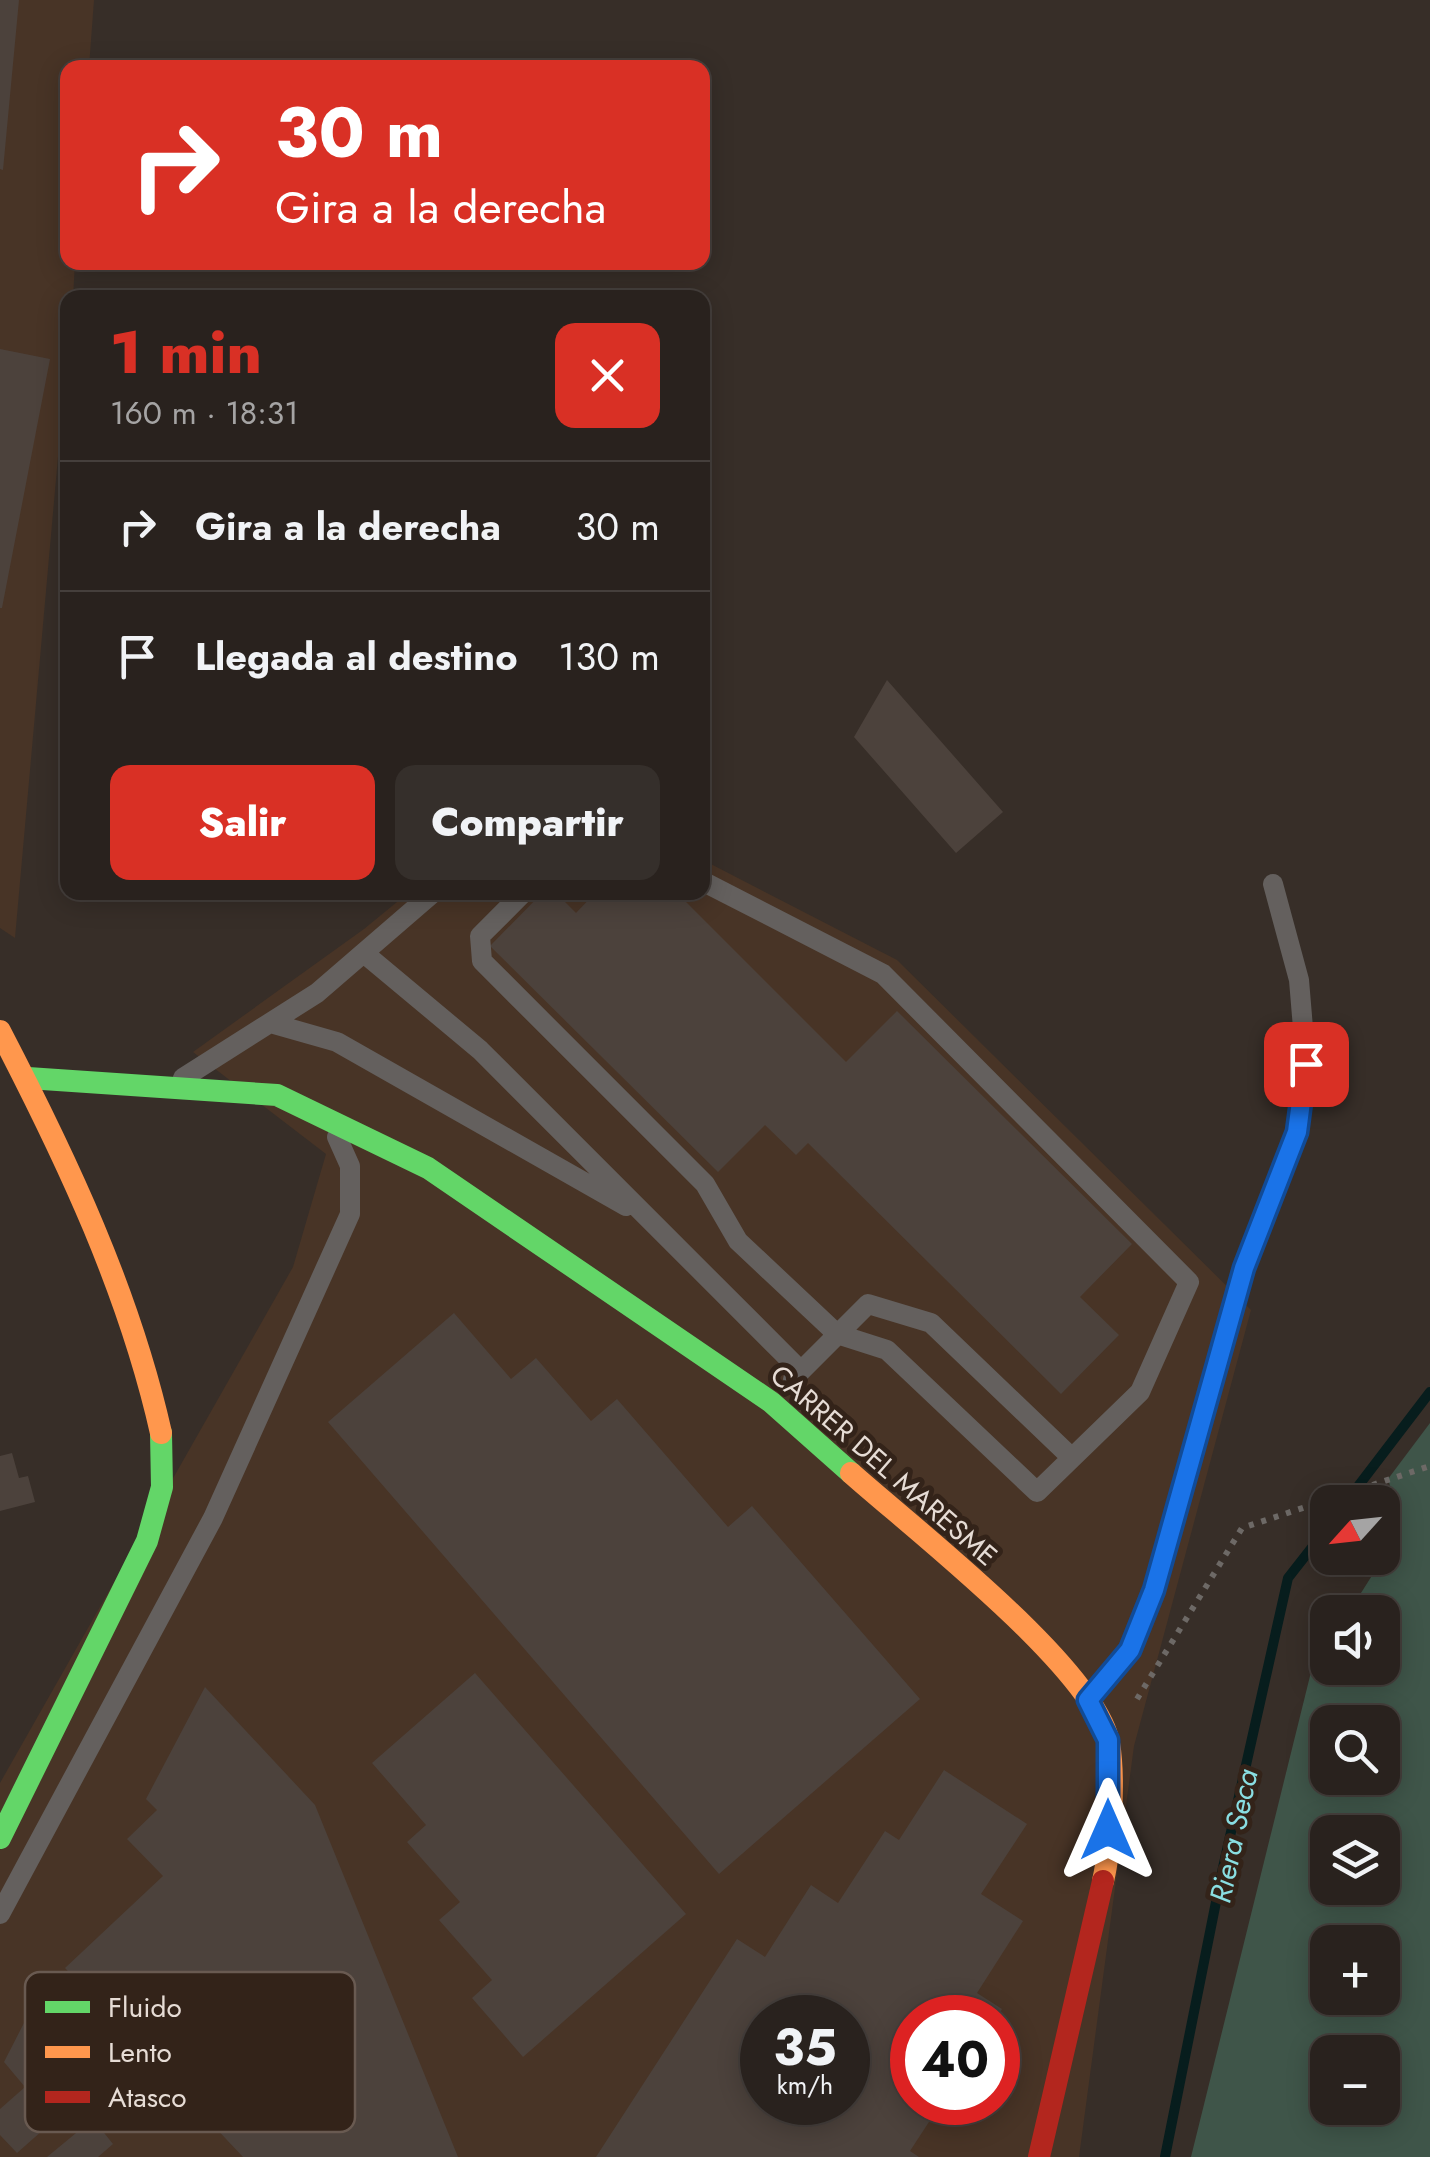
<!DOCTYPE html>
<html lang="es">
<head>
<meta charset="utf-8">
<style>
	body { margin:0; font-family:Jost,sans-serif; background:#352f2b; color:#f1f3f6; height:100vh; display:flex; flex-direction:column; font-size:38px; white-space:nowrap }
	* { box-sizing:border-box; margin:0 }
	p { font-size:32px; color:#a5a4a4 }
	.icon { flex:none; width:55px; height:55px; fill:none; stroke:currentColor; stroke-width:2; stroke-linecap:round; stroke-linejoin:round }
	.map { position:relative; flex:1; overflow:hidden }
	.panel { position:absolute; left:60px; top:290px; width:650px; height:610px; display:flex; flex-direction:column; background:#29221e; border-radius:20px; box-shadow:0 5px 25px #0003,0 0 0 2px #453f3c }
	.panel>* { flex:none }
	.top-card { position:absolute; left:60px; top:60px; width:650px; height:210px; border-radius:20px; box-shadow:0 5px 25px #0003,0 0 0 2px #453f3c; background:#d93025; color:#fff; overflow:hidden }
	.needle { width:65px; rotate:243deg }
	.fabs { position:absolute; left:1310px; top:1485px; display:grid; gap:20px }
	.fabs a { display:grid; place-items:center; width:90px; height:90px; border-radius:20px; background:#29221e; box-shadow:0 5px 25px #0003,0 0 0 2px #453f3c; font-size:50px }
	.speed { position:absolute; left:740px; top:1995px; display:flex; gap:20px; font-size:50px; font-weight:700; text-align:center }
	.speed>* { display:grid; place-content:center; width:130px; height:130px; border-radius:50%; background:#29221e; box-shadow:0 5px 25px #0003,0 0 0 2px #453f3c; line-height:1 }
	.speed small { font-size:25px; font-weight:400 }
	.speed .limit { border:15px solid #d22; background:#fff; color:#111 }
	.pin { position:absolute; display:grid; place-items:center; width:85px; height:85px; color:#fff; margin:-42px; border-radius:20px; box-shadow:0 5px 15px #0006 }
	.me { position:absolute; width:110px; margin:-55px; rotate:0deg; stroke-linejoin:round; filter:drop-shadow(0 0 8px #0008) }
	.turn { display:flex; align-items:center; gap:35px; height:210px; padding:0 50px; font-size:45px }
	.turn .icon { width:130px; height:130px; stroke-width:2.5 }
	.turn b { display:block; font-size:70px; line-height:85px }
	.round { display:grid; place-items:center; flex:none; width:105px; height:105px; border-radius:20px; background:#352f2b }
	.summary { display:flex; align-items:center; justify-content:space-between; height:170px; padding:0 50px }
	h1 { font-size:60px; font-weight:800; line-height:75px; color:#d93025 }
	.primary-button { display:flex; gap:20px; margin-top:auto; padding:20px 50px }
	.primary-button a { flex:1; height:115px; border-radius:20px; background:#d93025; color:#fff; font-size:40px; font-weight:800; line-height:115px; text-align:center }
	.primary-button a+a { background:#352f2b; color:#f1f3f6 }
	ul { padding:0; list-style:none }
	li { display:flex; align-items:center; gap:30px; height:130px; padding:0 50px; border-top:2px solid #453f3c }
	li div { flex:1 }
	li b { display:block; font-size:38px }
	li em { font-style:normal }
	.map>svg:first-child { display:block }
</style>
</head>
<body>
<div class="map">
<svg width="1430" height="2157" viewBox="0 0 1430 2157">
	<rect width="100%" height="100%" fill="#372e28"/>
	<path fill="#483426" fill-rule="evenodd" d="M0,0H94L89,67L68,68V262L75,263L73,297L68,298L67,356L15,938L0,928Z
		M703,860L897,960L1251,1310L1134,1746L1079,2157H0V1783L293,1267L326,1154L193,1052L364,929L408,893L702,892ZM762,2018H848V2102H762ZM912,2018H998V2102H912Z"/>
	<path fill="#3f5549" fill-rule="evenodd" d="M1430,1423V2157H1191L1311,1672L1327,1646L1328,1668H1382V1612H1349L1402,1528L1388,1479ZM1328,1722H1382V1778H1328ZM1328,1832H1382V1888H1328ZM1328,1942H1382V1998H1328ZM1328,2052H1382V2108H1328Z"/>
	<g fill="none" stroke-linecap="round" stroke-linejoin="round">
		<path stroke="#071d1d" stroke-width="10" d="M1346,1502L1430,1392
			M1165,2157L1222,1872L1288,1578L1328,1527"/>
	</g>
	<path fill="#4c423c" fill-rule="evenodd" d="M0,0H19L3,170L0,169Z
		M0,349L50,359L2,608H0Z
		M887,680L1003,812L956,853L854,737Z
		M543,892H555L576,913L596,892H676L846,1062L897,1011L1132,1244L1080,1297L1119,1335L1061,1394L808,1143L796,1155L765,1125L718,1172L490,946Z
		M454,1313L511,1379L536,1358L591,1421L617,1399L728,1527L752,1506L920,1699L719,1874L328,1422Z
		M12,1453L19,1478L28,1476L35,1502L0,1511V1456Z
		M475,1673L686,1914L523,2057L472,1998L492,1980L439,1920L460,1902L407,1842L426,1825L372,1763Z
		M205,1687L315,1805L458,2157H243L65,1968L163,1876L127,1839L157,1810L146,1799Z
		M944,1770L1027,1824L981,1894L1023,1921L977,1993L1002,2009L997,2018H912V2102H942L910,2151L919,2157H596L737,1939L765,1957L811,1885L838,1903L885,1831L899,1840ZM762,2018H848V2102H762Z
		M25,2021L86,2092L17,2153L0,2135V2109L25,2087L4,2062Z
		M93,2119L113,2144L98,2157H47Z"/>
	<g fill="none" stroke-linecap="round" stroke-linejoin="round">
		<path stroke="#6d6966" stroke-width="6" stroke-dasharray="5 8" stroke-linecap="butt" d="M1137,1699L1242,1528L1430,1466"/>
		<path stroke="#64605e" stroke-width="20" d="M524,892L480,936L482,961L705,1184L738,1241L837,1334L887,1350L1037,1492L1140,1392L1189,1282L883,974L702,881
			M365,954L480,1050L801,1371
			M270,1023L337,1042L626,1206
			M183,1078L317,993L434,892
			M793,1379L868,1304L931,1323L1072,1458
			M1090,1698L1130,1651L1155,1591L1244,1269L1297,1132L1306,1064L1299,980L1273,884
			M0,1914L213,1518L350,1214V1166L337,1137"/>
		<path stroke="#63d668" stroke-width="22" d="M28,1078L277,1095L428,1168L771,1402L851,1473
			M0,1838L147,1541L162,1487L161,1433"/>
		<path stroke="#ff974d" stroke-width="22" d="M0,1031C67,1160 129,1291 161,1433
			M851,1473C910,1526 1097,1670 1109,1743C1115,1779 1111,1846 1103,1881"/>
		<path stroke="#b3261e" stroke-width="22" d="M1039,2157L1103,1881"/>
	</g>
	<g fill="none" stroke-linecap="round" stroke-linejoin="round">
		<defs>
			<path id="route" d="M1108,1830V1740L1088,1700L1130,1650L1154,1590L1244,1268L1297,1132L1306,1064"/>
		</defs>
		<use href="#route" stroke="#114b97" stroke-width="25"/>
		<use href="#route" stroke="#1a73e8" stroke-width="18"/>
	</g>
	<g text-anchor="middle" stroke-width="10" stroke-linejoin="round" paint-order="stroke">
		<g font-size="28" fill="#e6dcd5" stroke="#332319">
			<text transform="translate(884 1465) rotate(41)" y="10">CARRER DEL MARESME</text>
		</g>
		<g font-size="30" font-style="italic" fill="#89dee2" stroke="#332319">
			<text transform="translate(1234 1836) rotate(-78)" y="10">Riera Seca</text>
		</g>
	</g>
	<rect x="25" y="1972" width="330" height="160" rx="15" fill="#332319" stroke="#695a51" stroke-width="2.5"/>
	<rect x="45" y="2001" width="45" height="12" fill="#63d668"/>
	<rect x="45" y="2046" width="45" height="12" fill="#ff974d"/>
	<rect x="45" y="2091" width="45" height="12" fill="#b3261e"/>
	<g font-size="28" fill="#e6dcd5">
		<text x="108" y="2017">Fluido</text>
		<text x="108" y="2062">Lento</text>
		<text x="108" y="2107">Atasco</text>
	</g>
</svg>
<div class="fabs">
<a><svg class="needle" viewBox="-14 -14 28 28"><path d="M0-13l5 13h-10z" fill="#e53935"/><path d="M0 13l5-13h-10z" fill="#a5a4a4"/></svg></a>
<a><svg class="icon" aria-label="sound" viewBox="0 0 24 24"><path d="M4 9h4l5-4v14l-5-4H4zM17 9q2 3 0 6"/></svg></a>
<a><svg class="icon" aria-label="search" viewBox="0 0 24 24"><circle cx="10" cy="10" r="6"/><path d="M15 15l6 6"/></svg></a>
<a><svg class="icon" aria-label="layers" viewBox="0 0 24 24"><path d="M12 4l9 5-9 5-9-5zM3 14l9 5 9-5"/></svg></a>
<a>+</a>
<a>−</a>
</div>
<div class="speed"><div>35<small>km/h</small></div><div class="limit">40</div></div>
<div class="pin" style="left:1306px;top:1064px;background:#d93025"><svg class="icon" aria-label="arrive" viewBox="0 0 24 24"><path d="M6 21V4h12l-3 4 3 4H6"/></svg></div>
<svg class="me" style="left:1108px;top:1830px" viewBox="-20 -20 40 40"><path d="M0-17L14 15 0 8-14 15z" fill="#1a73e8" stroke="#fff" stroke-width="4"/></svg>
<div class="top-card">
<div class="turn"><svg class="icon" aria-label="right" viewBox="0 0 24 24"><path d="M7 20v-9h11M14 6l5 5-5 5"/></svg><div><b>30 m</b>Gira a la derecha</div></div>
</div>
<section class="panel">
<div class="summary"><div><h1>1 min</h1><p>160 m · 18:31</p></div><a class="round" style="background:#d93025;color:#fff"><svg class="icon" aria-label="close" viewBox="0 0 24 24"><path d="M6 6l12 12M18 6L6 18"/></svg></a></div>
<ul>
<li><svg class="icon" aria-label="right" viewBox="0 0 24 24"><path d="M7 20v-9h11M14 6l5 5-5 5"/></svg><div><b>Gira a la derecha</b></div><em>30 m</em></li>
<li><svg class="icon" aria-label="arrive" viewBox="0 0 24 24"><path d="M6 21V4h12l-3 4 3 4H6"/></svg><div><b>Llegada al destino</b></div><em>130 m</em></li>
</ul>
<div class="primary-button"><a>Salir</a><a>Compartir</a></div>
</section>
</div>
</body>
</html>
